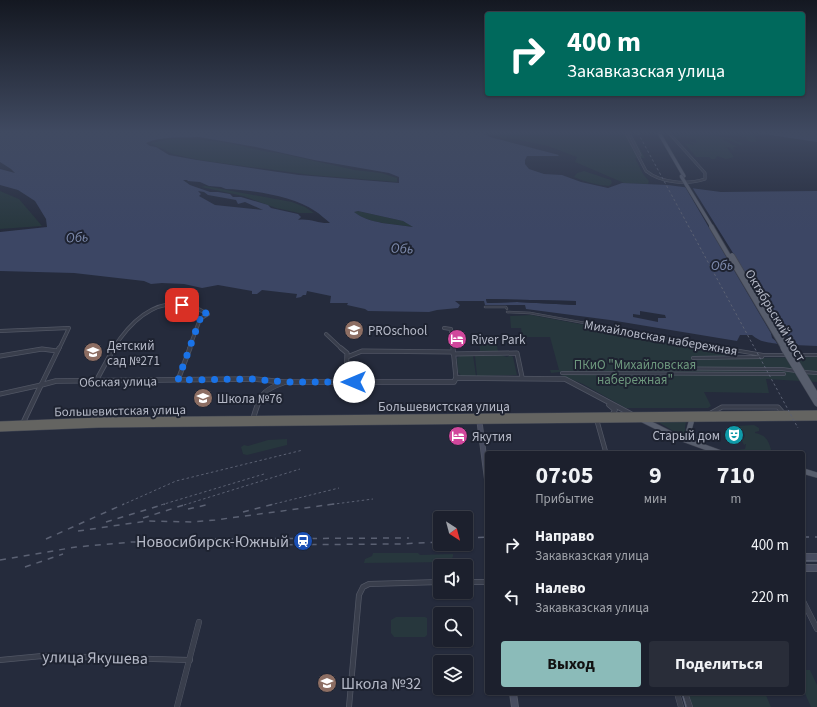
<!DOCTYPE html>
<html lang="ru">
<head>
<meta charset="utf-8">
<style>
	body { margin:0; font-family:"Source Sans 3",sans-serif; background:#292d39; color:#f1f3f6; height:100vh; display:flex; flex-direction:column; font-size:15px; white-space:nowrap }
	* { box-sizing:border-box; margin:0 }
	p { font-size:13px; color:#a0a3aa }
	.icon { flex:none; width:22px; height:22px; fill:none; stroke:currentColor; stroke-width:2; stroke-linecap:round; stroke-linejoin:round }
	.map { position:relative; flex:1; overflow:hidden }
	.sheet { position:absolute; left:485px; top:451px; width:320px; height:244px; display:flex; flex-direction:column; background:#1c202d; border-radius:4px; box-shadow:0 1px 3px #0004,0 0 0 1px #3a3e49 }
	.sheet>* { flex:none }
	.guide { position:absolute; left:485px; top:12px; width:320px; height:84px; border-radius:4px; box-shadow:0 1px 3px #0004,0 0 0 1px #3a3e49; background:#00695c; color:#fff; overflow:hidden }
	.needle { width:26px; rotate:144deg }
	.controls { position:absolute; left:433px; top:511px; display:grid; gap:8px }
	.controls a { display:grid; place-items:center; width:40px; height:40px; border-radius:4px; background:#1c202d; box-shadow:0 1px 3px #0004,0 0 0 1px #3a3e49; font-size:20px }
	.pin { position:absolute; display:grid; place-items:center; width:34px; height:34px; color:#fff; margin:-17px; border-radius:8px; box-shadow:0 2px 6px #0006 }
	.me { position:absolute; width:44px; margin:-22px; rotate:270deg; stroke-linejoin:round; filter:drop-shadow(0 0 3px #0008) }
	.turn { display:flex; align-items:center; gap:14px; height:84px; padding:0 16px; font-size:18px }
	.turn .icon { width:52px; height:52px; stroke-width:2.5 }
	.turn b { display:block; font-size:28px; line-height:34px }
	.eta { display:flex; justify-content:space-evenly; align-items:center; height:68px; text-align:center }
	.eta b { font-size:24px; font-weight:700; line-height:28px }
	.action { display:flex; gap:8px; margin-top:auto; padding:8px 16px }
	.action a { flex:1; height:46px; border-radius:4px; background:#8bbbb9; color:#111; font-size:16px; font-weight:700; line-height:46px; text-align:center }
	.action a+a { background:#292d39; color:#f1f3f6 }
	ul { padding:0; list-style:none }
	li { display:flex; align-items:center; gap:12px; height:52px; padding:0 16px }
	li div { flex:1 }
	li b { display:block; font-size:15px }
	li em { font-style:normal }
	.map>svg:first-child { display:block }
</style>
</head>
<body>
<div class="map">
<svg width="817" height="707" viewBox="0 0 817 707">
	<rect width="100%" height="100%" fill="#252b3c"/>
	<path fill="#27373d" d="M487,133H631L645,158H635L643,174L649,181L648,184L624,183L575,162L577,157L548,146L506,137L508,140Z
		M673,133L685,134L686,133H735L737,135L740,134L738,133H752L763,136H755L756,142H751L747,140V137L714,135V136L730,138L743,144L740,145L727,139L723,140L738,147H733L734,151L729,147L724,148H727L734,157L726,159L717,156L715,159H711L709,157H696L684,143L695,145L688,141L697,143L695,139L683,137L677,139Z
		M171,139C192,139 212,140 233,144C249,147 263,152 279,153L355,170L381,173L397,178V182L311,175L199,160L173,154L150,143Z
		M584,171L611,180L612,183L609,186C597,185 585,182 574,177L577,173Z
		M205,186L292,202L305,207L314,213H299L276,208L243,196L201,187Z
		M0,191L19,199L42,226L0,229Z
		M358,211L403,221L414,227C394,224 370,224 353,212Z
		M531,315L735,353V354H733V358L817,357V382L766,379L769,393L704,392L711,406L708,408H626L583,384L561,375L560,372L551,373L550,370H559L550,337H522L521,328H511L510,316Z
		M479,336H495L498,351H480Z
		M473,355L476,376H461L458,372L457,358L460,356Z
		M500,355L507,357L510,355L513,357L517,375L477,376L475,356Z
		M658,422H686L685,428L687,436L675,432Z
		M754,425L759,428V431L755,432V433C767,435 769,442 772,453H744L736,451L735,450L745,449L746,444L744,445L742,441L745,436L744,433L736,426Z
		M287,439V445L247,455L243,454L241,447L244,445L248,446L268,440Z
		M373,553H418L420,555L453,554V556L451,562L364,563L365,559L372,556Z
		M396,617H425L427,618V635L425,637H394L391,633V620Z
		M803,670H810L817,685V707H811L803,689Z
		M688,693H765L771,707H693Z"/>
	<path fill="#3c4664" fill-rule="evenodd" d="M0,133H484L490,137L559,155L558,156H527L525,160V164L529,169L544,174L562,175L581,182L608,188L622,183L668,185L721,192L817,191V346L794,345L786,333H771L772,338L781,345C769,341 762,344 752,335H740L737,341L610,320L526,309L525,305H485L484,301H455L460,305L458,308L437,310L429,312L368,311L365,309L347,305L348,303H330L331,296L307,291L306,295H303L301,297L296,298L297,294L262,290L257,294H252V291L218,285L202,288L184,284L162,283L151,284L144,281L74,273L0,271V232L47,227L46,219L35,201L18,190L0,185V169L15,173L11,169L0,162ZM199,137L256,147L314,160L389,173L399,177V183L299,175L197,160L169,155L156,147L150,146L146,143C161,136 182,138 199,137ZM183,180H188L187,181L200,182L209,186L221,187L226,189C252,190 293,196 315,211C320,214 325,219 330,223C319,224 309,218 298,220L301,217L298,214L271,208L268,205L241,197H233L230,194L218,192H210L190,185ZM198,191L204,192L208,195L236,200L238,204L245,202L263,210L215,205L199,196L201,194ZM358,211L403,221L413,227C394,224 369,224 354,212ZM486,299L575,301L576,305L517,302L487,303Z
		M757,133H817V142Z"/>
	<path fill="#252b3c" d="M684,185L692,187L784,335H773L779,340L781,347H779Z
		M486,299L576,301V305L517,302L487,303Z
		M640,311L665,315L666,318H658V322L633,317V314L640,315Z"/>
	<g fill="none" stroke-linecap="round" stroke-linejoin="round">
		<defs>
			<path id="pedestrian-far1" d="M485,307H506L507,309
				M507,312L530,313L727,349"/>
			<path id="pedestrian" d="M722,348L763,355H787
				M793,355H817
				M693,358L762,357L763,355
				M616,368L782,369L796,371
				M804,372L817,373
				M562,373L784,374"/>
			<path id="minor-far3" d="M626,133L646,171C661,183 687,185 705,179V173L669,133
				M629,133L640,155"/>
			<path id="minor-far2" d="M444,328L451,329L453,349
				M0,331L69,328L59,349
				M326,334L342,349
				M113,349C130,322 154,298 188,305C195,307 202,311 208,314
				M189,349L200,319L208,314"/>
			<path id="minor-far1" d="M341,348L347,353L346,382
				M453,348L456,378
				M453,354L517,353L522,377
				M0,356L42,349L57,351
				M347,357L362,351L453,352
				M178,380L190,348
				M96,381L114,348
				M0,394L41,385L59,348
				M711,413L722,407H778L784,414
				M597,421L606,453"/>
			<path id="minor" d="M466,582H487
				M0,660L42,656L190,660
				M349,707L359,595L363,587L369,584L440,582"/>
			<path id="tertiary-far1" d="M609,405L615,410L612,415
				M253,419C259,398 261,390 283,383
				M23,423L41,385L56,381L253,379L284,382H454L456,378L565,379L631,414"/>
			<path id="tertiary" d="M803,601L817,629
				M677,693L681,707
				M685,693L690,707
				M177,707L199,622"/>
			<path id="secondary-far1" d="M479,418L487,479"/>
			<path id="secondary" d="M803,557H817
				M803,568H817
				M513,693L515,707"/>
			<path id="primary-far1" d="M659,133L684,176"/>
			<path id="primary" d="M692,419L689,430L692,437L700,445
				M643,420L677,437L721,453
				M803,471L817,475"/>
			<path id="trunk" d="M0,424L101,420L817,413
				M0,429L99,425L817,418"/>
		</defs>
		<use href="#pedestrian-far1" stroke="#515664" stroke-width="2.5"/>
		<use href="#pedestrian" stroke="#515664" stroke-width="4"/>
		<use href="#minor-far3" stroke="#515664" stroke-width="3"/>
		<use href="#minor-far2" stroke="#515664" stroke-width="4"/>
		<use href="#minor-far1" stroke="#515664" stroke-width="5"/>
		<use href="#minor" stroke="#515664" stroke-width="6"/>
		<use href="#tertiary-far1" stroke="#515664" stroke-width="5.5"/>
		<use href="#tertiary" stroke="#515664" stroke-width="6"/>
		<use href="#secondary-far1" stroke="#515664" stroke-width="6"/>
		<use href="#secondary" stroke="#515664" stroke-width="8"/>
		<use href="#primary-far1" stroke="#424755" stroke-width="4"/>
		<use href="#primary" stroke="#424755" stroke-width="6"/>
		<use href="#trunk" stroke="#414654" stroke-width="6"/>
		<use href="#pedestrian-far1" stroke="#393e4c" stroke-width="1.5"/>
		<use href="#pedestrian" stroke="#393e4c" stroke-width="2.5"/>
		<use href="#minor-far3" stroke="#393e4c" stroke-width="2"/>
		<use href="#minor-far2" stroke="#393e4c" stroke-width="2.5"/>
		<use href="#minor-far1" stroke="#393e4c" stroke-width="3.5"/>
		<use href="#minor" stroke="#393e4c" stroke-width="4.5"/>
		<use href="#tertiary-far1" stroke="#393e4c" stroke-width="4"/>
		<use href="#tertiary" stroke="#393e4c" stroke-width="5"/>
		<use href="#secondary-far1" stroke="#474c5f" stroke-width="4.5"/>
		<use href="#secondary" stroke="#474c5f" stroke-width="6"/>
		<use href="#primary-far1" stroke="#575d6c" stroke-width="3"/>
		<use href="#primary" stroke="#575d6c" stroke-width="5"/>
		<use href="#trunk" stroke="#646461" stroke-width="5"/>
		<path stroke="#5b6173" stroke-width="1.5" d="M803,561H817
			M682,693L686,707"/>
		<path stroke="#5b6173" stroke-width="1" stroke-dasharray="2.5 2.5" stroke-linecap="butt" d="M638,133L798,428
			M122,505L176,481L303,450
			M161,505L264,474
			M184,505L300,469
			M270,505L339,488
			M327,505L373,499"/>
		<path stroke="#5b6173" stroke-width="1.5" stroke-dasharray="6 6" stroke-linecap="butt" d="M188,509L206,505
			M243,512L274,504
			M143,518L187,504
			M106,522L165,504
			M78,531L147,521L192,522L215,520L334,504
			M803,537H817
			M466,538L487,537
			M46,539L124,504
			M191,539L409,538
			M0,560L76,547L132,542L250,545L400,544L440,542
			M25,567L63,554"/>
		<defs>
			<path id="primary-bridge-far2" d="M681,176L712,227"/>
			<path id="primary-bridge-far1" d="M711,226L784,349
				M732,255L788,349"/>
			<path id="primary-bridge" d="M783,348L817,404
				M788,348L817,396"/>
		</defs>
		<use href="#primary-bridge-far2" stroke="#424755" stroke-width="4" stroke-linecap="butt"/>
		<use href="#primary-bridge-far1" stroke="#424755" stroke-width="5.5" stroke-linecap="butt"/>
		<use href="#primary-bridge" stroke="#424755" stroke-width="6" stroke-linecap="butt"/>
		<use href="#primary-bridge-far2" stroke="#575d6c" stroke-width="3"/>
		<use href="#primary-bridge-far1" stroke="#575d6c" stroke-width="4"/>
		<use href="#primary-bridge" stroke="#575d6c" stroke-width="5"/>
	</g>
	<linearGradient id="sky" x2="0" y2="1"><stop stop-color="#141821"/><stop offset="0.57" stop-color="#404a61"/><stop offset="1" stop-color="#404a61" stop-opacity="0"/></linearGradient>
	<rect width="817" height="232" fill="url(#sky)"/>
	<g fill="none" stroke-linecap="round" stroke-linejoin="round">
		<path stroke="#1a73e8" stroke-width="7" stroke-dasharray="0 12.6" d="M182,305L190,306L208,314L200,319L178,380L253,379L284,382H354"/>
	</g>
	<defs>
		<symbol id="school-disc" viewBox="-11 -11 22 22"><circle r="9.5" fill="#8d6e63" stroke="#1e2331"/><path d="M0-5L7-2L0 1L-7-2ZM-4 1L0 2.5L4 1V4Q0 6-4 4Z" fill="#fff"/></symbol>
		<symbol id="hotel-disc" viewBox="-11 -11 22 22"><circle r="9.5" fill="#d1479c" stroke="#1e2331"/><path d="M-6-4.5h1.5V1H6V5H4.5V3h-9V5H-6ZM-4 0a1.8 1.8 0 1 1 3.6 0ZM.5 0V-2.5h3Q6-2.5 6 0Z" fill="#fff"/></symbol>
		<symbol id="theatre-disc" viewBox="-11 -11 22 22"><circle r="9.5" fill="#0f9aa8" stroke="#1e2331"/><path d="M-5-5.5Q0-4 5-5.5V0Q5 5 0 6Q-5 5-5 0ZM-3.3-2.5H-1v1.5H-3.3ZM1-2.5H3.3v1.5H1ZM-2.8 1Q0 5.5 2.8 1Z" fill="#fff"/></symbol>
		<symbol id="station-disc" viewBox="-11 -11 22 22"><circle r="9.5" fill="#1a4fb4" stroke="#1e2331"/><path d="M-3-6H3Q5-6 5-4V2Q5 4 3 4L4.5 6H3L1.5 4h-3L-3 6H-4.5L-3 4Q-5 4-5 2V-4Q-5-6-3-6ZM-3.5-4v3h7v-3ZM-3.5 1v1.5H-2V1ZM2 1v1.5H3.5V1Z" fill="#fff"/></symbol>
	</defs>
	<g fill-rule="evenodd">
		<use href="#school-disc" x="343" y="319" width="22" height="22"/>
		<use href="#hotel-disc" x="446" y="328" width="22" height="22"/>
		<use href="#school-disc" x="82" y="341" width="22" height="22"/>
		<use href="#school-disc" x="192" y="387" width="22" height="22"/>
		<use href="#theatre-disc" x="723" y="424" width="22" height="22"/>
		<use href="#hotel-disc" x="447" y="425" width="22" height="22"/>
		<use href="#station-disc" x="292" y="530" width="22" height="22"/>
		<use href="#school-disc" x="316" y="672" width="22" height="22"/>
	</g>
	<g text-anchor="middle" stroke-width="4" stroke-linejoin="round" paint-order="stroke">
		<g font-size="13" fill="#b5b9c7" stroke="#1e2331">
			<text transform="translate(776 315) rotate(59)" y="5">Октябрьский мост</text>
			<text transform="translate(661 337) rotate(10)" y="5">Михайловская набережная</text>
			<text transform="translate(118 381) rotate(-1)" y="5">Обская улица</text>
			<text x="444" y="411">Большевистская улица</text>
			<text transform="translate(120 410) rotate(-1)" y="5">Большевистская улица</text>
		</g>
		<g font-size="13" fill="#b5b9c7" stroke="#1e2331" text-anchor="start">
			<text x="368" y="335">PROschool</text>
			<text x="471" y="344">River Park</text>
			<text x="107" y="350">Детский<tspan x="107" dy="15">сад №271</tspan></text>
			<text x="217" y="403">Школа №76</text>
			<text x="720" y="440" text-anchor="end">Старый дом</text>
			<text x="472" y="441">Якутия</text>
		</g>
		<g font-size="13" fill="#6d977d" stroke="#1e2331">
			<text x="635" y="369">ПКиО "Михайловская<tspan x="635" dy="15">набережная"</tspan></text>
		</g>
		<g font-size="14" font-style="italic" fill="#7e8bad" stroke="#1e2331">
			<text transform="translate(77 237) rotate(-3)" y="5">Обь</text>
			<text transform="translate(402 248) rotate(2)" y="5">Обь</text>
			<text x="722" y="270">Обь</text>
		</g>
		<g font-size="16" fill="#b5b9c7" stroke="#1e2331" text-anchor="end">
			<text x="289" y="547">Новосибирск-Южный</text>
			<text x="341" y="689" text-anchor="start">Школа №32</text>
		</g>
		<g font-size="16" fill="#b5b9c7" stroke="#1e2331">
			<text transform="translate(95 657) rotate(1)" y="6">улица Якушева</text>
		</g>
	</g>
</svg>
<div class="controls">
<a><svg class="needle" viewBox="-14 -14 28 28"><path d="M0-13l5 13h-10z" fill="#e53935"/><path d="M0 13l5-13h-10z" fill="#a0a3aa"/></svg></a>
<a><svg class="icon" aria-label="sound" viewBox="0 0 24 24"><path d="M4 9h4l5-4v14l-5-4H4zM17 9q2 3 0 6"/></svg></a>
<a><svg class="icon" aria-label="search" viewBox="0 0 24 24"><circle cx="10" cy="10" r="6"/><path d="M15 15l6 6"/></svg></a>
<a><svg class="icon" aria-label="layers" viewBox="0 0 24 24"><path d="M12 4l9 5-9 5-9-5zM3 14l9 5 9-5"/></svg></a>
</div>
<div class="pin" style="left:182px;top:305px;background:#d93025"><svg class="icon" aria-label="arrive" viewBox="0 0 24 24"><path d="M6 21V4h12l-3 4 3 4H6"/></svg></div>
<svg class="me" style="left:354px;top:382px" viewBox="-20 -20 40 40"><circle r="19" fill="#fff"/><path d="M0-13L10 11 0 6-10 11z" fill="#1a73e8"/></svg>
<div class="guide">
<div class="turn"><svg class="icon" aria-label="right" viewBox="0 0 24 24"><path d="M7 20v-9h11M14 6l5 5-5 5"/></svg><div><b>400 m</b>Закавказская улица</div></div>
</div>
<section class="sheet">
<div class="eta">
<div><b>07:05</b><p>Прибытие</p></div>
<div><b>9</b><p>мин</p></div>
<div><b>710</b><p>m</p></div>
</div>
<ul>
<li><svg class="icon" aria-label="right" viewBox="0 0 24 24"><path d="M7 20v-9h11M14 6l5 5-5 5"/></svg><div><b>Направо</b><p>Закавказская улица</p></div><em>400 m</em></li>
<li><svg class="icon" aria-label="left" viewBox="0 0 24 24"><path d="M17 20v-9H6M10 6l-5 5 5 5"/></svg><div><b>Налево</b><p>Закавказская улица</p></div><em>220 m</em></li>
</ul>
<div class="action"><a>Выход</a><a>Поделиться</a></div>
</section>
</div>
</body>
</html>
